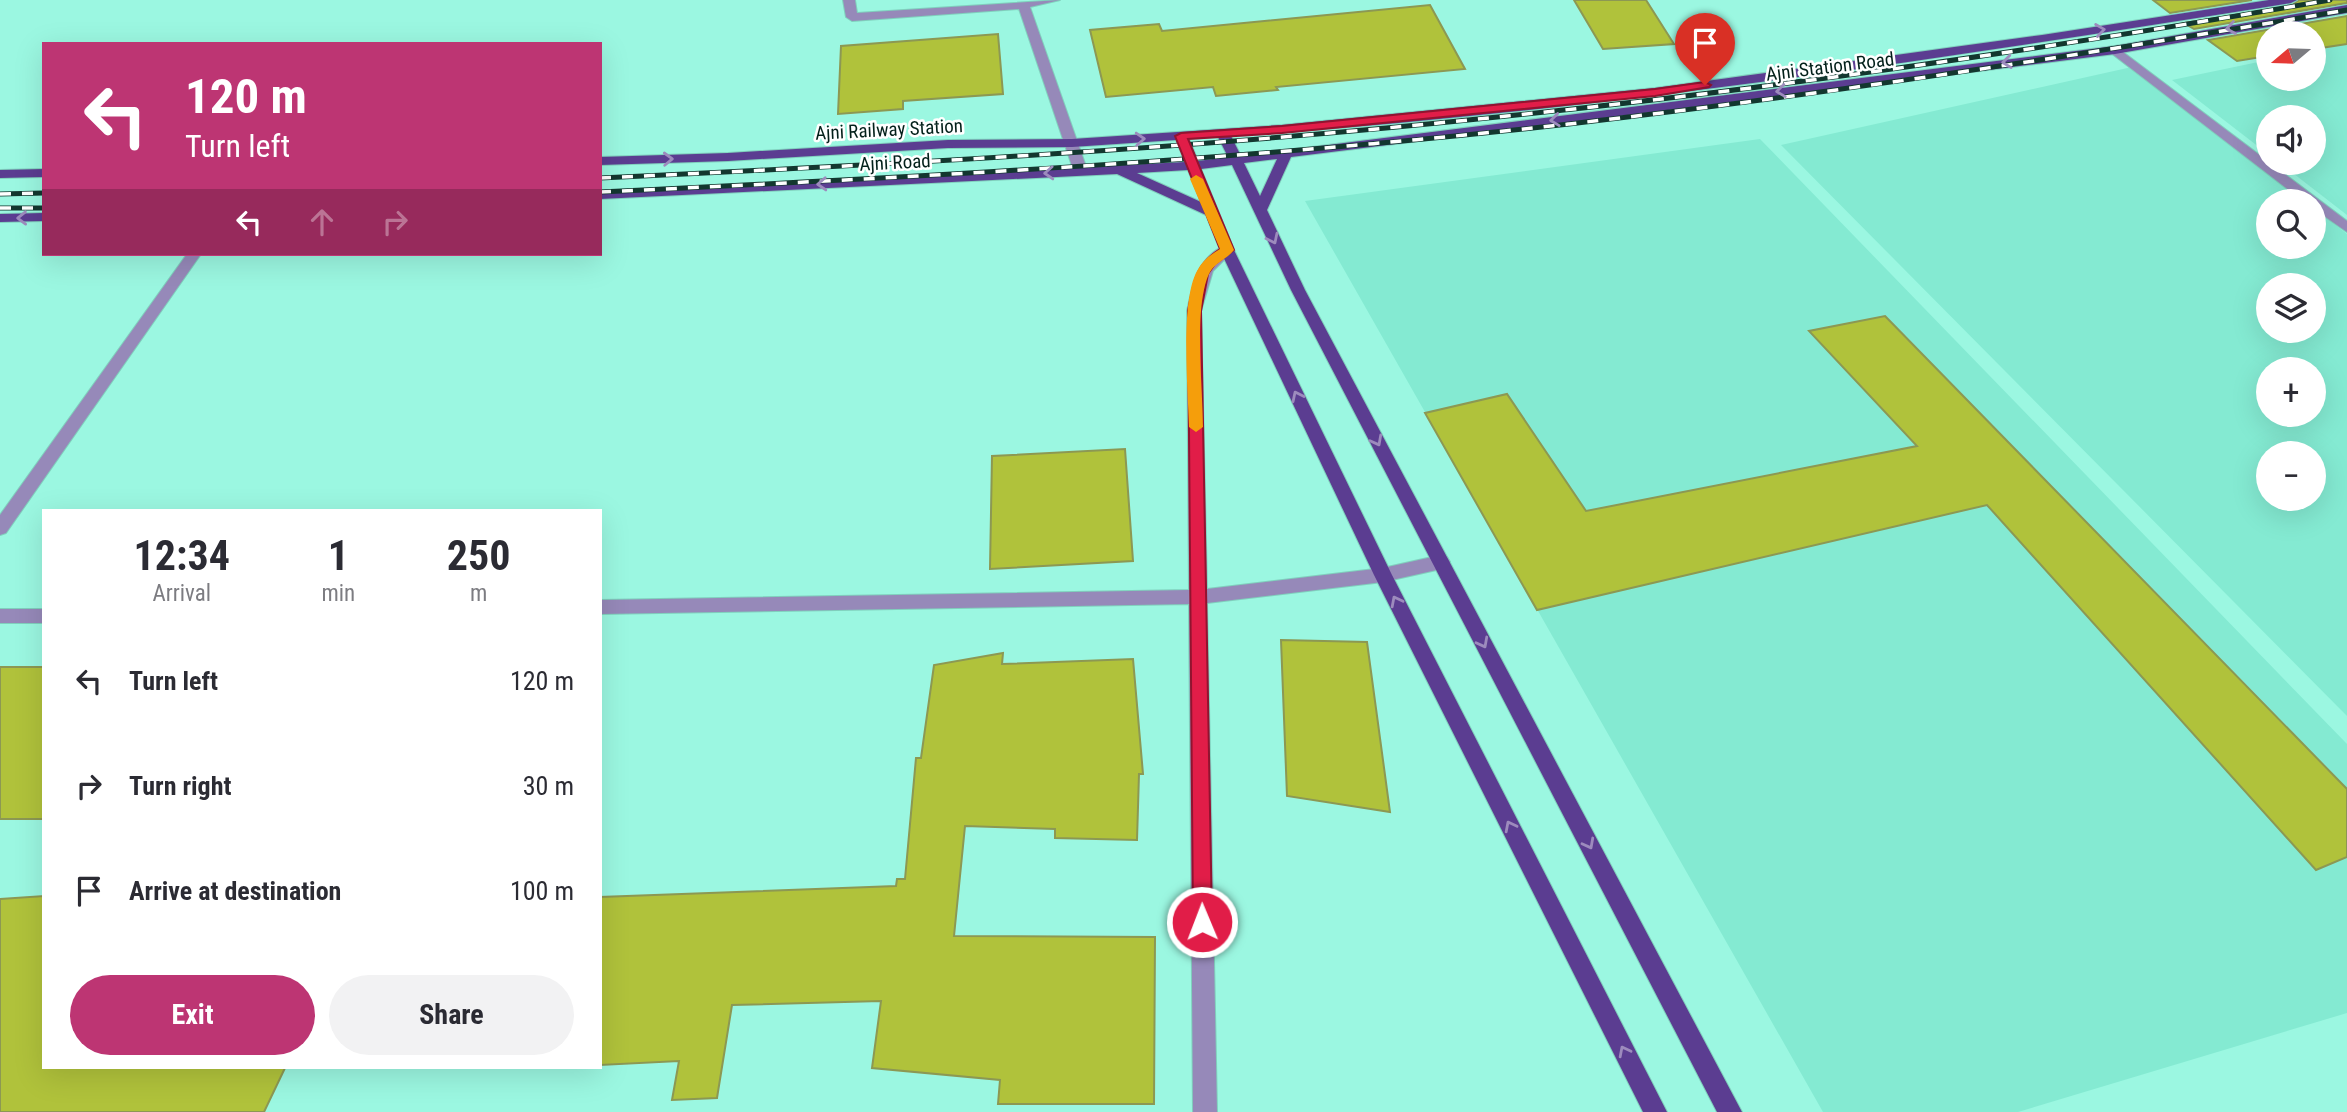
<!DOCTYPE html>
<html lang="en">
<head>
<meta charset="utf-8">
<style>
	body { margin:0; font-family:"Roboto Condensed",sans-serif; background:#f2f2f3; color:#2b2b33; height:100vh; display:flex; flex-direction:column; font-size:26px; white-space:nowrap }
	* { box-sizing:border-box; margin:0 }
	p { font-size:23px; color:#7c7c81 }
	.icon { flex:none; width:38px; height:38px; fill:none; stroke:currentColor; stroke-width:2; stroke-linecap:round; stroke-linejoin:round }
	.map { position:relative; flex:1; overflow:hidden }
	.side { position:absolute; left:42px; top:509px; width:560px; height:560px; display:flex; flex-direction:column; background:#fff; border-radius:0px; box-shadow:0 7px 28px #0002 }
	.side>* { flex:none }
	.hud { position:absolute; left:42px; top:42px; width:560px; height:214px; border-radius:0px; box-shadow:0 7px 28px #0002; background:#bd3573; color:#fff; overflow:hidden }
	.needle { width:46px; rotate:251deg }
	.controls { position:absolute; left:2256px; top:21px; display:grid; gap:14px }
	.controls a { display:grid; place-items:center; width:70px; height:70px; border-radius:50%; background:#fff; box-shadow:0 7px 28px #0002; font-size:35px }
	.pin { position:absolute; display:grid; place-items:center; width:60px; height:60px; color:#fff; margin:-72px -30px; border-radius:50% 50% 50% 0; rotate:-45deg; box-shadow:0 0 7px #0007 }
	.pin .icon { rotate:45deg }
	.me { position:absolute; width:77px; margin:-38px; rotate:359deg; stroke-linejoin:round; filter:drop-shadow(0 0 5px #0008) }
	.turn { display:flex; align-items:center; gap:24px; height:147px; padding:0 28px; font-size:32px }
	.turn .icon { width:91px; height:91px; stroke-width:2.5 }
	.turn b { display:block; font-size:49px; line-height:60px }
	.lanes { display:flex; align-items:center; height:66px; padding:0 28px; background:#0003; justify-content:center; gap:35px; direction:ltr }
	.lanes .off { opacity:.35 }
	.eta { display:flex; justify-content:space-evenly; align-items:center; height:119px; text-align:center }
	.eta b { font-size:42px; font-weight:700; line-height:49px }
	.button { display:flex; gap:14px; margin-top:auto; padding:14px 28px }
	.button a { flex:1; height:80px; border-radius:42px; background:#bd3573; color:#fff; font-size:28px; font-weight:700; line-height:80px; text-align:center }
	.button a+a { background:#f2f2f3; color:#2b2b33 }
	ul { padding:0; list-style:none }
	li { display:flex; align-items:center; gap:21px; height:105px; padding:0 28px }
	li div { flex:1 }
	li b { display:block; font-size:26px }
	li em { font-style:normal }
	.map>svg:first-child { display:block }
</style>
</head>
<body>
<div class="map">
<svg width="2347" height="1112" viewBox="0 0 2347 1112">
	<rect width="100%" height="100%" fill="#9bf7e1"/>
	<path fill="#84ead2" fill-rule="evenodd" d="M2347,44V215L2280,163H2314V117H2268V154L2172,80L2268,60V79H2314V50Z
		M2132,67L2304,201H2268V247H2314V208L2347,234V716L1781,145ZM2268,285H2314V331H2268ZM2268,369H2314V415H2268ZM2268,453H2314V499H2268Z
		M1760,139L2347,744V1013L2018,1112H1823L1305,201Z"/>
	<path fill="#b0c23b" stroke="#8c9853" stroke-width="2" d="M1574,0H1646L1674,44L1603,49Z
		M2153,0H2252L2170,13Z
		M2299,0H2347V3L2194,29L2184,23L2291,6Z
		M1430,5L1465,69L1276,87L1278,90L1216,96L1213,87L1106,97L1090,30L1159,24L1162,31Z
		M2347,16V44L2314,49V33H2268V56L2237,61L2208,40Z
		M998,34L1003,94L903,101V109L838,114L841,46Z
		M1885,316L2347,789V857L2316,870L1987,505L1537,610L1425,413L1507,394L1586,511L1917,446L1809,331Z
		M1125,449L1133,561L990,569L992,456Z
		M1281,640L1367,642L1390,812L1287,796Z
		M1003,653L1002,664L1133,659L1143,774H1139L1137,840L1055,838V829L965,826L954,936L1155,937L1154,1104H998L1000,1080L872,1068L881,1001L732,1005L717,1098L672,1100L679,1061L600,1065V897L896,886L897,879H905L916,758H921L934,665Z
		M0,667H44V819H0Z
		M44,896V1068H285L264,1112H0V899Z"/>
	<g fill="none" stroke-linecap="round" stroke-linejoin="round">
		<defs>
			<path id="minor" d="M843,0H855L857,13L1060,0L1030,7L1088,172L1086,175H1076L1074,172L1019,9L852,21L846,17Z
				M2115,46L2347,221V232L2314,209V201H2303L2111,53V47Z
				M1227,245L1234,250L1213,271L1201,311L1207,589L1383,568L1441,555L1447,557L1450,562L1447,567L1441,569L1383,582L1207,603L1217,1112H1193L1189,604L600,614V600L1189,590L1187,311C1192,286 1199,254 1227,245Z
				M187,254H201L6,533L0,535V515Z
				M0,609H44V623H0Z"/>
			<path id="major" d="M2269,0H2297L2291,3C1940,59 1586,113 1231,136L1241,156L2115,46L2347,5V13L2115,54L1291,157L1267,210L1305,290L1742,1112H1717L1291,290L1232,165L1201,169L1234,250L1392,575L1667,1112H1643L1374,575L1220,250L1206,215L1117,174L600,199V191L1185,162L1176,140L1072,147L948,148L728,161L600,165V157L728,153L948,140L1072,139L1282,125L1655,88L2042,35ZM1218,137L1228,157L1198,161L1189,139ZM1277,159L1260,196L1244,163ZM1188,170L1201,202L1137,173Z
				M44,169V177L0,178V170Z
				M44,213V221L0,222V214Z"/>
		</defs>
		<use href="#minor" stroke="#80d0bd" stroke-width="2"/>
		<use href="#major" stroke="#80d0bd" stroke-width="2"/>
		<use href="#minor" fill="#9689b9" fill-rule="evenodd"/>
		<use href="#major" fill="#5b3d91" fill-rule="evenodd"/>
		<defs>
			<path id="rail" d="M600,178C903,164 1206,148 1507,116C1783,88 2057,47 2330,0
				M600,192C923,177 1247,160 1569,124C1830,94 2089,54 2347,10
				M0,194L44,193
				M0,208H44"/>
		</defs>
		<use href="#rail" stroke="#13372f" stroke-width="5"/>
		<use href="#rail" stroke="#fff" stroke-width="3.5" stroke-dasharray="11" stroke-linecap="butt"/>
	</g>
	<defs><path id="oneway-chevron" d="M-2-3.5L2.5 0L-2 3.5" fill="none" stroke-width="1.6" stroke-linecap="round" stroke-linejoin="round" transform="scale(1.75)"/></defs>
	<g stroke="#9d8bbd">
		<use href="#oneway-chevron" transform="translate(2231 28) rotate(171)"/>
		<use href="#oneway-chevron" transform="translate(2100 30) rotate(-8)"/>
		<use href="#oneway-chevron" transform="translate(2007 62) rotate(173)"/>
		<use href="#oneway-chevron" transform="translate(1781 91) rotate(173)"/>
		<use href="#oneway-chevron" transform="translate(1555 120) rotate(173)"/>
		<use href="#oneway-chevron" transform="translate(1140 139) rotate(-3)"/>
		<use href="#oneway-chevron" transform="translate(668 159) rotate(-2)"/>
		<use href="#oneway-chevron" transform="translate(1049 173) rotate(177)"/>
		<use href="#oneway-chevron" transform="translate(822 184) rotate(177)"/>
		<use href="#oneway-chevron" transform="translate(22 218) rotate(179)"/>
		<use href="#oneway-chevron" transform="translate(1273 239) rotate(64)"/>
		<use href="#oneway-chevron" transform="translate(1297 396) rotate(-116)"/>
		<use href="#oneway-chevron" transform="translate(1377 441) rotate(62)"/>
		<use href="#oneway-chevron" transform="translate(1396 601) rotate(-117)"/>
		<use href="#oneway-chevron" transform="translate(1483 643) rotate(62)"/>
		<use href="#oneway-chevron" transform="translate(1510 826) rotate(-117)"/>
		<use href="#oneway-chevron" transform="translate(1589 844) rotate(62)"/>
		<use href="#oneway-chevron" transform="translate(1624 1051) rotate(-117)"/>
	</g>
	<path fill="#e11d48" stroke="#92132f" stroke-width="2" d="M1705,82L1711,85L1709,87L1655,96L1282,133L1188,139L1234,250L1215,264L1208,274L1201,311L1212,922L1209,929L1202,932L1195,929L1193,922L1188,311C1194,282 1194,266 1220,249L1175,136L1181,133L1282,126L1655,89Z"/>
	<path fill="#f59e0b" d="M1196,175L1203,179L1234,250C1227,259 1216,262 1210,272C1193,303 1203,389 1203,427L1196,432L1189,427C1188,389 1180,302 1197,271C1203,260 1210,255 1220,249L1190,179Z"/>
	<g text-anchor="middle" stroke-width="5" stroke-linejoin="round" paint-order="stroke">
		<g font-size="19" fill="#03201a" stroke="#fff">
			<text transform="translate(1830 66) rotate(-7)" y="7">Ajni Station Road</text>
			<text transform="translate(889 129) rotate(-3)" y="7">Ajni Railway Station</text>
			<text transform="translate(895 162) rotate(-3)" y="7">Ajni Road</text>
		</g>
	</g>
</svg>
<div class="controls">
<a><svg class="needle" viewBox="-14 -14 28 28"><path d="M0-13l5 13h-10z" fill="#e53935"/><path d="M0 13l5-13h-10z" fill="#7c7c81"/></svg></a>
<a><svg class="icon" aria-label="sound" viewBox="0 0 24 24"><path d="M4 9h4l5-4v14l-5-4H4zM17 9q2 3 0 6"/></svg></a>
<a><svg class="icon" aria-label="search" viewBox="0 0 24 24"><circle cx="10" cy="10" r="6"/><path d="M15 15l6 6"/></svg></a>
<a><svg class="icon" aria-label="layers" viewBox="0 0 24 24"><path d="M12 4l9 5-9 5-9-5zM3 14l9 5 9-5"/></svg></a>
<a>+</a>
<a>−</a>
</div>
<div class="pin" style="left:1705px;top:85px;background:#d93025"><svg class="icon" aria-label="arrive" viewBox="0 0 24 24"><path d="M6 21V4h12l-3 4 3 4H6"/></svg></div>
<svg class="me" style="left:1202px;top:922px" viewBox="-20 -20 40 40"><circle r="17" fill="#e11d48" stroke="#fff" stroke-width="3"/><path d="M0-11L8 9 0 5-8 9z" fill="#fff"/></svg>
<div class="hud">
<div class="turn"><svg class="icon" aria-label="left" viewBox="0 0 24 24"><path d="M17 20v-9H6M10 6l-5 5 5 5"/></svg><div><b>120 m</b>Turn left</div></div>
<div class="lanes"><svg class="icon" aria-label="left" viewBox="0 0 24 24"><path d="M17 20v-9H6M10 6l-5 5 5 5"/></svg><svg class="icon off" aria-label="ahead" viewBox="0 0 24 24"><path d="M12 20V5M6 11l6-6 6 6"/></svg><svg class="icon off" aria-label="right" viewBox="0 0 24 24"><path d="M7 20v-9h11M14 6l5 5-5 5"/></svg></div>
</div>
<section class="side">
<div class="eta">
<div><b>12:34</b><p>Arrival</p></div>
<div><b>1</b><p>min</p></div>
<div><b>250</b><p>m</p></div>
</div>
<ul>
<li><svg class="icon" aria-label="left" viewBox="0 0 24 24"><path d="M17 20v-9H6M10 6l-5 5 5 5"/></svg><div><b>Turn left</b></div><em>120 m</em></li>
<li><svg class="icon" aria-label="right" viewBox="0 0 24 24"><path d="M7 20v-9h11M14 6l5 5-5 5"/></svg><div><b>Turn right</b></div><em>30 m</em></li>
<li><svg class="icon" aria-label="arrive" viewBox="0 0 24 24"><path d="M6 21V4h12l-3 4 3 4H6"/></svg><div><b>Arrive at destination</b></div><em>100 m</em></li>
</ul>
<div class="button"><a>Exit</a><a>Share</a></div>
</section>
</div>
</body>
</html>
